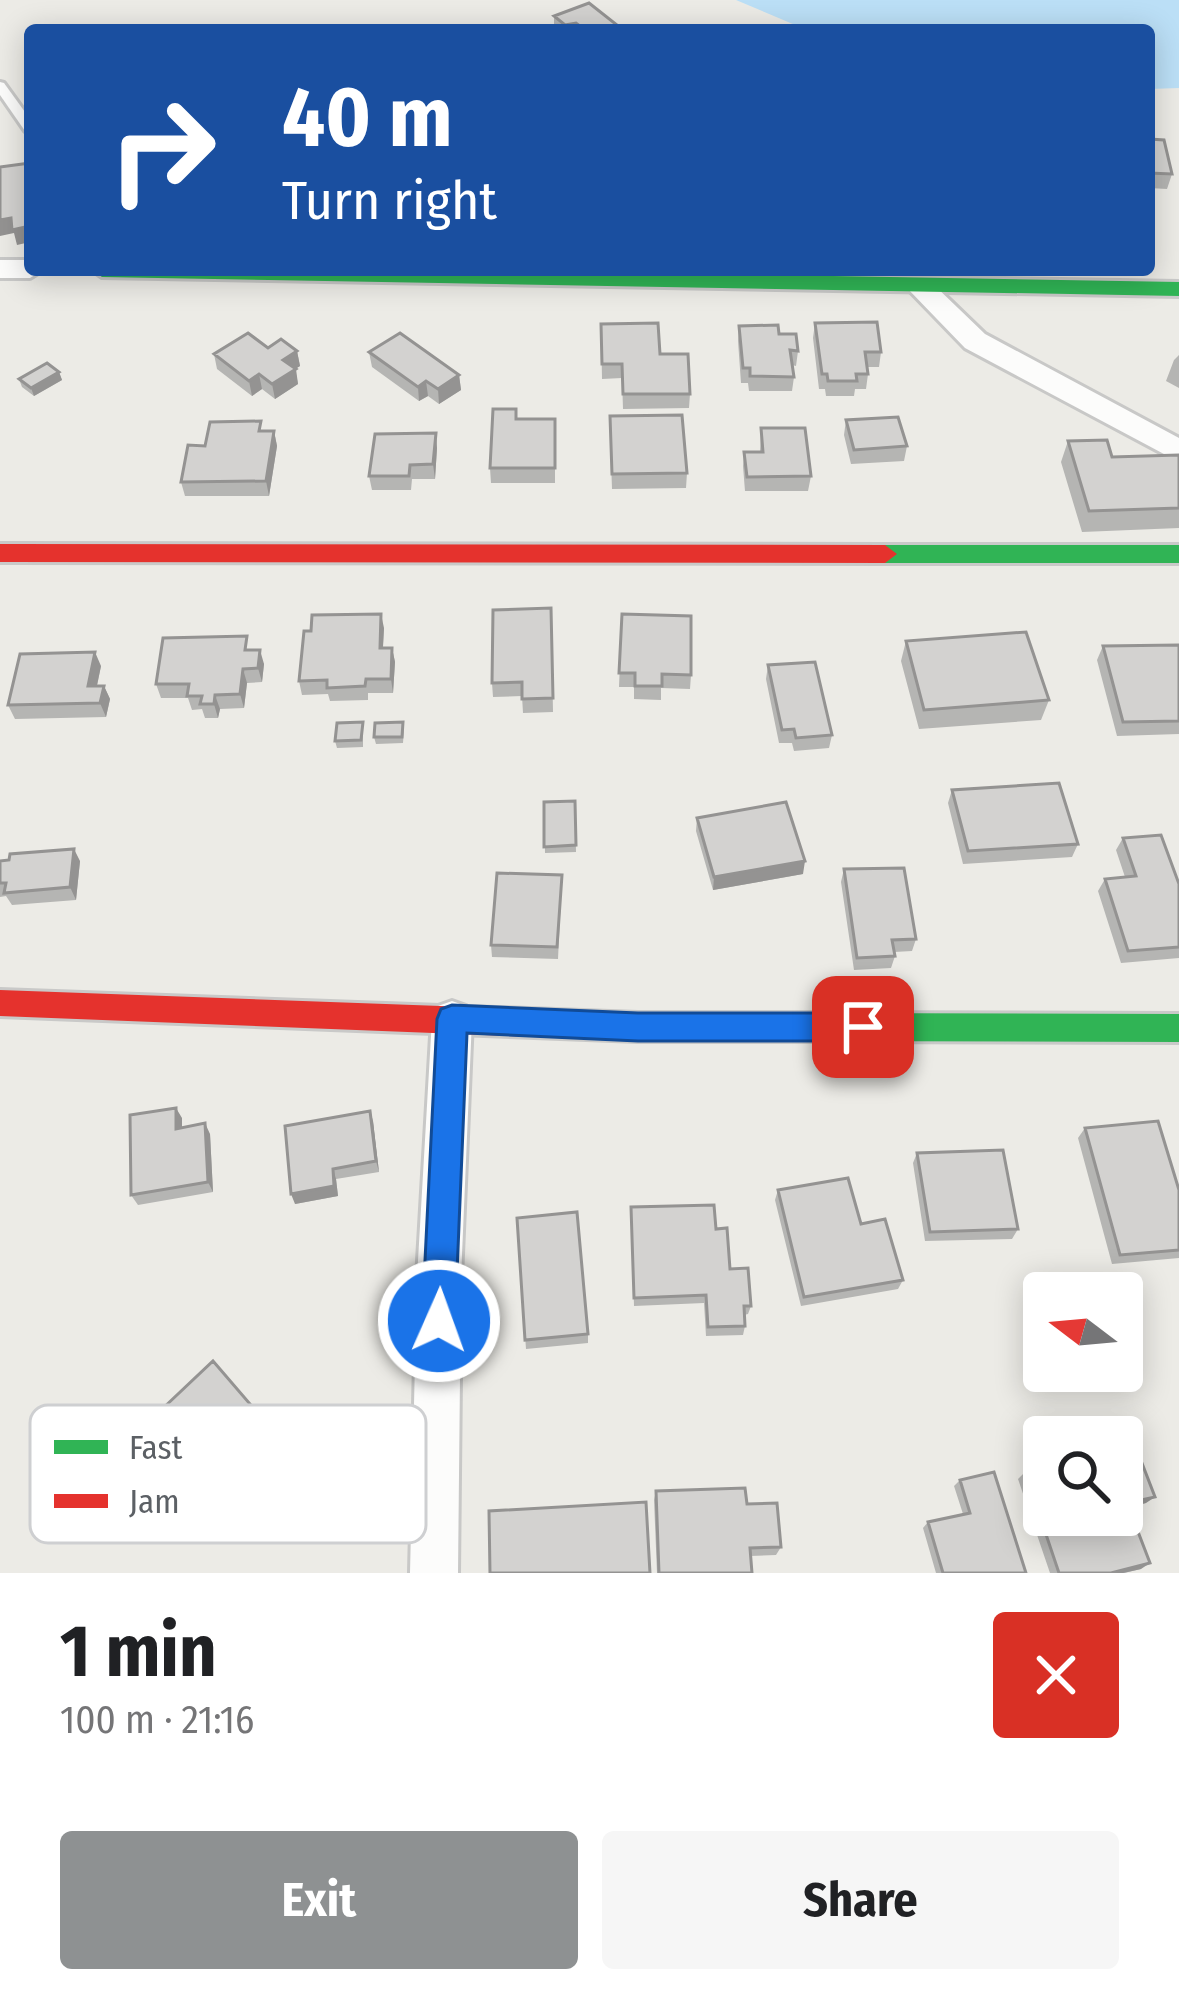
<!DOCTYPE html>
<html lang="en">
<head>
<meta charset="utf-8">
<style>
	body { margin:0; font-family:"Fira Sans Condensed",sans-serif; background:#f6f6f6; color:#202124; height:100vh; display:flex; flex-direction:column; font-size:45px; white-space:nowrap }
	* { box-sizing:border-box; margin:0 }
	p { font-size:39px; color:#757577 }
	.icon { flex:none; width:66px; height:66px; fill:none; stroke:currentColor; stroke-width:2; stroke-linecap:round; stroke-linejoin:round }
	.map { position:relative; height:1573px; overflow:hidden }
	.sheet { display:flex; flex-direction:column; background:#fff; flex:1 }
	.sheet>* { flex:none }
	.hud { position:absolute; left:24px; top:24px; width:1131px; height:252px; border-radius:12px; box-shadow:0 6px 30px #0003; background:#1a4fa0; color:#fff; overflow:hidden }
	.needle { width:78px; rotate:286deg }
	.controls { position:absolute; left:1023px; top:1272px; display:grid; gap:24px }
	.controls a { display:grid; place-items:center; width:120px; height:120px; border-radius:12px; background:#fff; box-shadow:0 6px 30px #0003; font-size:60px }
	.pin { position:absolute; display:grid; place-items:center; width:102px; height:102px; color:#fff; margin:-51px; border-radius:24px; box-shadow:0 6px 18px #0006 }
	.me { position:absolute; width:132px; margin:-66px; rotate:2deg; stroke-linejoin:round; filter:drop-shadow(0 0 9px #0008) }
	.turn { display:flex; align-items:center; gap:42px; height:252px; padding:0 60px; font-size:54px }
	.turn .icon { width:156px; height:156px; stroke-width:2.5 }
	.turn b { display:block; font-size:84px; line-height:102px }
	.round { display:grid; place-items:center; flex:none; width:126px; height:126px; border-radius:12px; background:#f6f6f6 }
	.summary { display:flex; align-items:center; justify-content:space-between; height:204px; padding:0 60px }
	h1 { font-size:72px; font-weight:700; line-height:90px }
	.primary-button { display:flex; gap:24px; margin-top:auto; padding:24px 60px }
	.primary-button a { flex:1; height:138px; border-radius:12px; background:#8e9192; color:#fff; font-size:48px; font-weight:700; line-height:138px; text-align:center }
	.primary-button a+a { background:#f6f6f6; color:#202124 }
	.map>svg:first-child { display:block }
</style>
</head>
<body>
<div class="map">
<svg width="1179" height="1573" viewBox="0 0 1179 1573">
	<rect width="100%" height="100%" fill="#ecebe6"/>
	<path fill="#bbdff6" d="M736,0H1179V88L1149,89V30H807Z"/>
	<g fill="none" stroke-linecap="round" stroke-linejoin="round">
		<defs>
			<path id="lane" d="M0,82L4,83L30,119V132L25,131L0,95Z"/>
			<path id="street" d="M0,260H30V270H43L30,278H0Z
				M921,279L931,282L985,334L1179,438V462L965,348L907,288Z
				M452,1001L466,1006L472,1019L461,1278L458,1573H410L417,1278L432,1019L438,1006Z"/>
			<path id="fast" d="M92,270H477L1179,282V296L102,277Z
				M885,545H1179V563H885L873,554Z
				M800,1013L1179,1014V1042L800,1041L789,1037L785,1027L789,1017Z"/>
			<path id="jam" d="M0,544L885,545L897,554L885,563L0,562Z
				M0,990L638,1013H800L811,1017L815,1027L811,1037L800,1041H638L0,1016Z"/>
		</defs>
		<use href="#lane" stroke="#c8c8c7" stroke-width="6"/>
		<use href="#street" stroke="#c8c8c7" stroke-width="6"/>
		<use href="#fast" stroke="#c9c9c8" stroke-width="6"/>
		<use href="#jam" stroke="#c9c9c8" stroke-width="6"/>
		<use href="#lane" fill="#fcfcfb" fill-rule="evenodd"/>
		<use href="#street" fill="#fcfcfb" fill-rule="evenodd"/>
		<use href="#fast" fill="#30b455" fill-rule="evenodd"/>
		<use href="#jam" fill="#e5322d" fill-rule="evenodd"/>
	</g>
	<path fill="#b5b5b3" d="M554,16L617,25V30H554Z
		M1149,139L1172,174L1167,189L1149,188Z
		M815,323L881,352L879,367H867L868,374L866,389H855L854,396H826L825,389H819L813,338Z
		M601,324L660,354L690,394L689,408L623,409L622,378L602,379Z
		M739,326L779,334L798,351L796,366L792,365L794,377L792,391H749L748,383H741L738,341Z
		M268,348L297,351L300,366L295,369L298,384L275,399L262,389L252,396L217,369L214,354Z
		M369,352L459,375L461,390L439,404L428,396L419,401L372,367Z
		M1179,355V388L1166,381L1174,360Z
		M59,372L62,380L34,396L22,387L19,379Z
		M555,419V483H491L490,468Z
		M846,420L907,446L904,461L851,464L844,435Z
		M761,428L811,476L808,491H745L743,466L744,452H760Z
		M263,431H274L277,446L269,496H185L181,482L205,446Z
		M610,431L687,473L686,488L612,489Z
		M1068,441L1112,457L1179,455V528L1082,532L1061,462Z
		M437,448L435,479H412L411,490H372L369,476Z
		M551,608L553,712L523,713L522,696L493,697L492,683Z
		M622,614L691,675L690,689L661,688V700L634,699V687H619Z
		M384,628L383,648H392L395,662L393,693H368V700L330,701L328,694L302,695L299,681Z
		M906,641L1049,700L1041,720L919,729L901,661Z
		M1179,645V734L1117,736L1097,660L1103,646Z
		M251,650L264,664L262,682L247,683L244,708L220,709L218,718H205L202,709L192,710L188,698H161L156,684Z
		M768,665L832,735L829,748L794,751L792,743H779L766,679Z
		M101,666L97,686H104L110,699L106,717L15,719L8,705Z
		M363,722V747L337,748L335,741Z
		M404,729L403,743L376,744L374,737Z
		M952,790L1078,844L1072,857L963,864L948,803Z
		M575,801L576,852L545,853L544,802Z
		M697,818L803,874L713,890L696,831Z
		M1123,838L1179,884V958L1121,963L1098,891L1105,879L1125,877L1116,850Z
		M0,861H80L76,900L12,905L6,896L0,897Z
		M844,869L916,939L912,951L894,952L895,956L891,968L854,970L841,882Z
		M562,875L558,959L492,957L491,945Z
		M182,1118V1127L210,1134L213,1192L138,1205L131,1195Z
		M373,1121L379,1172L336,1179L338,1196L295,1204Z
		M1085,1128L1179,1190V1258L1112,1264L1078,1138Z
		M917,1153L1018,1229L1012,1239L925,1241L913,1163Z
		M778,1190L861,1224L903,1280L898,1289L801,1306L775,1200Z
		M631,1207L716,1229L730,1269L751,1306L748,1314L744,1315L745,1326L743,1335L706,1336L704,1303L634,1306Z
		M517,1218L588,1334V1343L526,1349Z
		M1122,1448L1146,1503L1129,1507L1141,1569L1124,1573H1050L1018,1479L1025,1472Z
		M960,1480L1026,1573H936L923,1528L928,1522L963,1514L954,1486Z
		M656,1491L747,1504L781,1547L776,1555L750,1556L752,1573H657L654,1500Z"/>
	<path fill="#949392" d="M576,23V30H565V25Z
		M11,218L30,226V242L17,245L14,233L0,236V220Z
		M297,351L300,366L286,375L283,360Z
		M296,369L298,384L275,399L272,384Z
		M59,372L62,380L34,396L31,388Z
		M259,374L262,389L252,396L249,381Z
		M459,375L461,390L439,404L438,389Z
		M426,381L428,396L419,401L418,387Z
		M274,431L277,446L269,496L266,481Z
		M436,433L437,448L435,479L433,464Z
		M381,614L384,628L382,662L380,648Z
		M392,648L395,662L393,693L391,679Z
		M260,650L264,664L262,682L258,668Z
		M95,652L101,666L94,699L88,686Z
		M243,669L247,683L244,708L240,694Z
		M104,686L110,699L106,717L100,703Z
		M215,695L220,709L218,718L214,704Z
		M74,849L80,861L76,900L70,887Z
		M805,861L803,874L713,890L714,877Z
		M176,1108L182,1118V1139L176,1129Z
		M370,1111L373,1121L379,1172L376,1161Z
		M205,1123L210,1134L213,1192L208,1182Z
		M333,1169L336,1179L338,1196L295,1204L291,1194Z
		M374,1406L383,1450L333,1462L331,1458Z
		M293,1454L297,1461L245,1513L240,1507Z
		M1155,1497L1146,1503L1122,1509L1127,1503Z
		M1150,1563L1141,1569L1123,1573H1111Z"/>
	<path fill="#d3d2d0" stroke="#949392" stroke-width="3" d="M589,3L617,25L605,30H585L576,23L565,25L554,16Z
		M1149,139L1164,140L1172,174L1149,173Z
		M30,163V226L12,230L11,218L0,220V167Z
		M877,322L881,352H865L868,374H856L857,381H828L827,374H822L815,323Z
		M658,323L660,354H688L690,394H623L622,364H602L601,324Z
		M778,325L779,334H796L798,351L790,350L794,377L750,376V368H743L739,326Z
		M248,333L268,348L281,339L297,351L283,360L296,369L272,384L259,374L249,381L214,354Z
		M400,333L459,375L438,389L426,381L418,387L369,352Z
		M47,363L59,372L31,388L19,379Z
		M493,409H516V419H555V468H490Z
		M682,415L687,473L612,474L610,416Z
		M898,417L907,446L854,450L846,420Z
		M261,421L259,431H274L266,481L181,482L188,445L205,446L210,422Z
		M761,428H805L811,476L747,477L744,452H763Z
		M436,433L433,464L410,465L409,476H369L375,434Z
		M1107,440L1112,457L1179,455V508L1089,511L1068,441Z
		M551,608L553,698L522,699V682L492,683L493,610Z
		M381,614L380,648H392L391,679H366L365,686L327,688V680L299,681L304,631H311L312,615Z
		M622,614L691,616V675L662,674V686H635V673H619Z
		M1026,632L1049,700L924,710L906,641Z
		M247,636L245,650H260L258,668L243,669L240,694L215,695L214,704H200L202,696H187L189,684H156L163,638Z
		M1179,645V721L1123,722L1103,646Z
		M95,652L88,686H104L100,703L8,705L20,654Z
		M815,662L832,735L796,738L794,729L782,730L768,665Z
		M363,722L361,740L335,741L337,723Z
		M403,722L402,737H374L375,723Z
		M1059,783L1078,844L968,851L952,790Z
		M575,801L576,845L544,847V802Z
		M786,802L805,861L714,877L697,818Z
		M1161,835L1179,884V947L1128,951L1105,879L1136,876L1123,838Z
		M74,849L70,887L4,893L6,883H0V861L9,860L10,854Z
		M904,868L916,939L892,940L895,956L857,958L844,869Z
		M497,873L562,875L557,947L491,945Z
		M176,1108V1129L205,1123L208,1182L131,1195L130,1115Z
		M370,1111L376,1161L333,1169L334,1186L291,1194L285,1126Z
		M1158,1121L1179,1190V1250L1120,1255L1085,1128Z
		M1003,1150L1018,1229L930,1232L917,1153Z
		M848,1178L861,1224L885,1219L903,1280L804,1297L778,1190Z
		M714,1205L716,1229L727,1228L730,1269L748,1268L751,1306H744L745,1326L708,1327L706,1295L634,1298L631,1207Z
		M577,1212L588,1334L525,1340L517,1218Z
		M213,1361L293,1454L240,1507L160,1411Z
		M1135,1445L1155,1497L1127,1503L1150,1563L1111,1573H1059L1025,1472L1044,1467V1515H1122V1448Z
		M994,1472L1026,1573H943L928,1522L970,1513L960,1480Z
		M745,1488L747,1504L777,1503L781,1547L750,1548L752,1573H659L656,1491Z
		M646,1502L650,1573H490L489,1511Z"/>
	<path fill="#1a73e8" stroke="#114b97" stroke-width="3" d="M452,1005L638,1013H863L874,1018L879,1027L874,1037L863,1041H638L467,1033L455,1321L451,1333L439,1337L427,1333L422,1321L437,1019L441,1009Z"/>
	<rect x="30" y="1405" width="396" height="138" rx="18" fill="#fff" stroke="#cecfd1" stroke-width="3"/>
	<rect x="54" y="1440" width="54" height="14" fill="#30b455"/>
	<rect x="54" y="1494" width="54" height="14" fill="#e5322d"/>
	<g font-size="33" fill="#5c6065">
		<text x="129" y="1459">Fast</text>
		<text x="129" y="1513">Jam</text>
	</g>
</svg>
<div class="controls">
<a><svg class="needle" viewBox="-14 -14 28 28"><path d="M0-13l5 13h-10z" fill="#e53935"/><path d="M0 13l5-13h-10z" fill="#757577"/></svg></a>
<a><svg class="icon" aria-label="search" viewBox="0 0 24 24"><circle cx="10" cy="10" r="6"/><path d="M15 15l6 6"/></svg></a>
</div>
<div class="pin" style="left:863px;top:1027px;background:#d93025"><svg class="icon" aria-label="arrive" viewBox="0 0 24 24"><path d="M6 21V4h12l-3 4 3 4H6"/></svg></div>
<svg class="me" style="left:439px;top:1321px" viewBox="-20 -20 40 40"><circle r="17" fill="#1a73e8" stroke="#fff" stroke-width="3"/><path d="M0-11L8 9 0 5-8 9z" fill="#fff"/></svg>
<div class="hud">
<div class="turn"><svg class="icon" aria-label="right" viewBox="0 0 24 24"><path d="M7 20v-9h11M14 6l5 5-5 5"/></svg><div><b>40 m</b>Turn right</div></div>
</div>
</div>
<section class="sheet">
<div class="summary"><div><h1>1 min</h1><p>100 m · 21:16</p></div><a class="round" style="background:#d93025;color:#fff"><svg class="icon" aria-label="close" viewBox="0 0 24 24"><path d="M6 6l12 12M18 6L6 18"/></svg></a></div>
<div class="primary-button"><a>Exit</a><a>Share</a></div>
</section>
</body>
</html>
